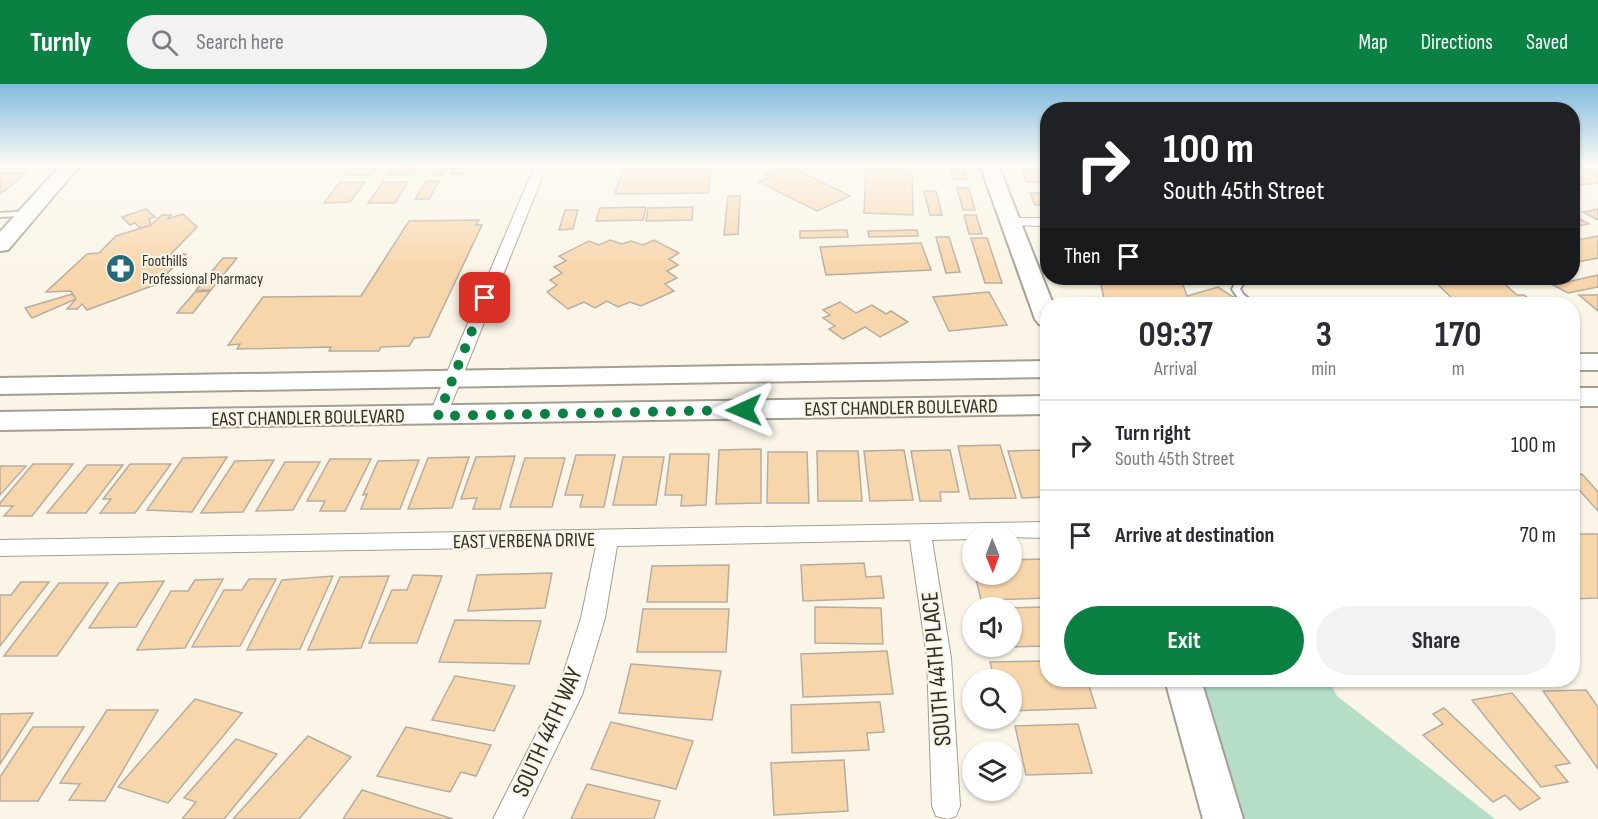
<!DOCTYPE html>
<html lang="en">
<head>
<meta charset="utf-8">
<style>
	body { margin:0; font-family:"Sofia Sans Condensed",sans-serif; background:#f2f2f3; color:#2b2b33; height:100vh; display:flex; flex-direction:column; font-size:22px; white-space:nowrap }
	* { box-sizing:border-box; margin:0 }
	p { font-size:20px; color:#7c7c81 }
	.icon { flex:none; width:33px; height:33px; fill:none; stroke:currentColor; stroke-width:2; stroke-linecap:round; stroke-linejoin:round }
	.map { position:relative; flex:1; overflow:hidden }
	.details { position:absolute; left:1040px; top:213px; width:540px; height:390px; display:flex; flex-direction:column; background:#fff; border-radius:24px; box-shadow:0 2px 4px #0004 }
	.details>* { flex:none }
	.top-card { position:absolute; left:1040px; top:18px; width:540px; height:183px; border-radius:24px; box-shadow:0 2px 4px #0004; background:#202124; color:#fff; overflow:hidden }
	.needle { width:39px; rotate:179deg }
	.controls { position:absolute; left:962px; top:441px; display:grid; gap:12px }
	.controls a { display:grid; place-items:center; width:60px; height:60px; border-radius:50%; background:#fff; box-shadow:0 2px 4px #0004; font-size:30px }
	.pin { position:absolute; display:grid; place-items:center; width:51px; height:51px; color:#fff; margin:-26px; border-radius:12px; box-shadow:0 3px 9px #0006 }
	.me { position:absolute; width:66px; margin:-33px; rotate:269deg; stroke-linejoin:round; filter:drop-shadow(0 0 4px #0008) }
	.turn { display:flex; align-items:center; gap:21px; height:126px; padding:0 24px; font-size:27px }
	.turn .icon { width:78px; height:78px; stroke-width:2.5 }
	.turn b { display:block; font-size:42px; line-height:51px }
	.then { display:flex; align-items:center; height:57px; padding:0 24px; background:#0003; gap:12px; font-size:22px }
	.eta { display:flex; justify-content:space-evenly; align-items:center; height:102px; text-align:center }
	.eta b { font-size:36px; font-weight:700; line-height:42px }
	.cta { display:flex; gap:12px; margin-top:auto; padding:12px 24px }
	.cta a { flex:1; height:69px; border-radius:36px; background:#0b8043; color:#fff; font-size:24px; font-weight:700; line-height:69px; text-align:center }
	.cta a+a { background:#f2f2f3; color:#2b2b33 }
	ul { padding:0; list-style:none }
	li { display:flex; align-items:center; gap:18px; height:90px; padding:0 24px; border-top:2px solid #e1e1e2 }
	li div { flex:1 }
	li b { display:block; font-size:22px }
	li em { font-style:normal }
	header { display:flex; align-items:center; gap:36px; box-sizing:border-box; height:84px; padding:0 30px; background:#0b8043; color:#fff }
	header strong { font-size:28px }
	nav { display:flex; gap:33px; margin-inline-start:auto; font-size:21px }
	.search { width:420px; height:54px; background:#f2f2f3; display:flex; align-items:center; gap:15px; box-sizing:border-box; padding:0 21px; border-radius:33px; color:#7c7c81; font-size:22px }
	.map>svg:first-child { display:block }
</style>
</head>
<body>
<header>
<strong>Turnly</strong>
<div class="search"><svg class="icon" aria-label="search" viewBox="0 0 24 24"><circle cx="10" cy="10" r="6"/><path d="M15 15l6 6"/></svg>Search here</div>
<nav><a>Map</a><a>Directions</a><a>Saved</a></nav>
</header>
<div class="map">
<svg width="1598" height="735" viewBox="0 0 1598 735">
	<rect width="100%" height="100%" fill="#faf5e7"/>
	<path fill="#b6ddc8" d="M1183,596H1329L1337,612L1495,735H1223Z"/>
	<path fill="#f8d6ac" stroke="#b6ada1" stroke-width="1.5" d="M0,81H32L28,84H0Z
		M353,81H378L371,91H345Z
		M395,81H419L413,90L388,91Z
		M436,81H448L443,91H431Z
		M456,81H468L463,90H451Z
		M624,81H649V84H671L672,81H712L708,109L615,110Z
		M787,81L850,112L817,127L759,98L770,93L765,90Z
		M949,81H963L967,95H953Z
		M866,85L912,87L913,131L864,129Z
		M1022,85H1047V98H1027Z
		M1585,85L1598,91V99L1578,101L1572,98V86Z
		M0,89H27L0,110Z
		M426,97H439L429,115H415Z
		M340,98H365L350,118L324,119Z
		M383,98H408L395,119H368Z
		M957,104H969L975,126H963Z
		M924,107H936L942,131H930Z
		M1030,109H1047V121H1035Z
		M728,112H740L738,150L724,151Z
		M646,123L643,136L596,137L600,124Z
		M693,123L692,136L646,137L648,124Z
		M146,125L155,133L149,135L151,141L140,144L135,139L130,141L122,133Z
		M1598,125V136L1583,128Z
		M565,126H578L573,145L559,146Z
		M183,130L197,143L171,170H186L157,200L87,226L82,220L77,225H67L76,215L71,207L46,208L87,170L99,169L116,152L151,141L162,131H171L167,135Z
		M964,131H976L982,150H969Z
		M1572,131L1589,140L1572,143Z
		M479,136L476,141H482L429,253L414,254L409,262L381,263L379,267H329L331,263L237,265L240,260L228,261L263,213L361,212L409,137Z
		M847,146L848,153L800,154V147Z
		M917,146L918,152L869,153L868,147Z
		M1598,152V174L1572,179V157Z
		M936,153H949L960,188L946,189Z
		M971,154H987L1002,199H985Z
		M610,156L622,160L631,157L643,161L654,156L679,169L669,175L678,181L667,187L677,194L665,200L674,207L641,222L630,218L618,223L607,217L595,224L584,218L568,225L547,208L557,201L550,196L562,189L554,183L566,177L559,172L589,157L599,161Z
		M921,159L931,186L826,191L820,163Z
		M223,174H237L211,206H196Z
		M1598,191V203L1568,209L1553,201Z
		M1114,194L1156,200L1154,196L1182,198L1187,212L1218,203L1244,220H1105L1100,196L1112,197Z
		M1431,194H1498L1517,211H1524L1535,220H1458Z
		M210,207L193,229H177L195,208Z
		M989,208L1007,241L949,247L933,213Z
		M72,210L76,215L32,234L25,224Z
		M1579,211H1598V227Z
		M840,218L856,229L872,221L886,230L891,227L908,238L880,253L865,243L843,255L829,245L835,242L823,234L830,231L823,226Z
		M1000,361L1016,414L970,415L958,362Z
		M761,365V419L716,420L719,366Z
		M904,366L913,416L870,417L864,367Z
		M950,366L959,408H940L941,417H920L911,367Z
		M1046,366L1047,413L1022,414L1008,367Z
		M817,367H858L862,417H818Z
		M768,368H807L809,419H767Z
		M670,370H709L706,421L681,422L682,411H665Z
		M576,371H615L604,423H580L583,411H565Z
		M515,372L500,425H473L477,414L461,415L476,373Z
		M227,373L192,428L147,426L183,374Z
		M469,373L452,424L408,425L428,374Z
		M623,373H664L656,421H613Z
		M525,374H565L552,423H510Z
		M330,375H371L345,427H320L325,417H307Z
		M274,376L243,428L201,429L235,377Z
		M419,376L400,425H361L367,410L363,411L378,377Z
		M285,378H320L293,426L256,427Z
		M33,380H73L32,432H4L13,422H0V419Z
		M130,380H171L135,429H100L111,415H103Z
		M87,381H123L86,429H47Z
		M0,382H26L0,411Z
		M1582,390L1598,408V427L1572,398V391Z
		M1572,448L1574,450H1598V514L1572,515Z
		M1047,475V514L981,516L976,495H983L982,490H1011V476Z
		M864,479L866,493L881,492L884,514L803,517L801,481Z
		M729,481L727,518H647L652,482Z
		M552,489L545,524L468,527L477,491Z
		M413,491L442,492L417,559H369L392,506H407Z
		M333,492L300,565L247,566L282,496Z
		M389,492L361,564L308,566L340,493Z
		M223,495L185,564L137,566L171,507H188L195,496Z
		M249,495H276L240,562L192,563L224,506H242Z
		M164,497L136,543L89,544L119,499Z
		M21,498H49L0,562V511H11Z
		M59,499H108L57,572H4Z
		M815,523L881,524L883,560L815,559Z
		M1047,523V562L1003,563L1011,562V524Z
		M643,525H729L726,568H637Z
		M455,536L541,537L529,580L439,578Z
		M887,567L893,610L803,613L801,570Z
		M1047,577V596H1087L1096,624L1011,627V596H994L990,578Z
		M631,580L721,587L712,636L619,629Z
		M455,592L515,602L494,647L432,636Z
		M1586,606L1598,623V685L1543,607Z
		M1512,609L1570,679L1555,682L1568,698L1541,703L1472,616Z
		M195,615L242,629L168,719L118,703Z
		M880,618L884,648L867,649L869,666L792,669L791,621Z
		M1444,624L1540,714L1520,726L1505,711L1493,718L1423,651L1443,640L1433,630Z
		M107,626H158L105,717L69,716L80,700L60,699Z
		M33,629L0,680V630Z
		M611,638L693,657L676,705L591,685Z
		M1078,640L1092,689L1026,691L1015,642Z
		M33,643H84L38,717H0V693Z
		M406,643L491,661L476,692L461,688L450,708L377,692Z
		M308,652L351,673L299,735H233Z
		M236,655L277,670L224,735H182L196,718L184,714Z
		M844,676L848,727L774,731L771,679Z
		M587,700L660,717L654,735H571Z
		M362,706L453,735H343Z"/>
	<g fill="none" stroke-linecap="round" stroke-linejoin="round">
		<defs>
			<path id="lane" d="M30,127L34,129L33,131L0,133V129Z
				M1241,194L1245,197L1240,205L1243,210L1255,220C1243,220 1238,215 1232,205L1238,195Z"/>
			<path id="street" d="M535,81H547L447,331L445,335H431L429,331Z
				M1011,134H1047V142L1006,141V135Z
				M1047,438V454L972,452V455L932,456L951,574L960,722L956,732L948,735L936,732L932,722L927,574L910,456L617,462L605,534L582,611L522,735H493L557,609L581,534L596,462L0,472V456Z"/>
			<path id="secondary" d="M61,81H80L8,166L0,167V148Z
				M980,81H998L1053,220H1047V242L1039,240L1035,235Z
				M1572,270H1598V286H1572Z
				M1047,277V293L0,310V294Z
				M1572,304H1598V322H1572Z
				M1047,312V330L0,346V328Z
				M1165,596H1201L1243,735H1203Z"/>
		</defs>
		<use href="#lane" stroke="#a49f92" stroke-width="4"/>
		<use href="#street" stroke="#a49f92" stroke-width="2"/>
		<use href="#secondary" stroke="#a49f92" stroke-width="4"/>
		<use href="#lane" fill="#fff" fill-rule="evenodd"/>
		<use href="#street" fill="#fff" fill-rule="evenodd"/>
		<use href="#secondary" fill="#fff" fill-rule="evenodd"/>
	</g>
	<linearGradient id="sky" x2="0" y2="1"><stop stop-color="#81bbdf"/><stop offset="0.44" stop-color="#fdfaf4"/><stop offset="1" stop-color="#fdfaf4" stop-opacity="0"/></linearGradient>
	<rect width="1598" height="184" fill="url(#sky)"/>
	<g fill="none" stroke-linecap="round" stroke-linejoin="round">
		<path stroke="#0b8043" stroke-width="10" stroke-dasharray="0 18" d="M485,214L438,332L744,326"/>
	</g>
	<defs>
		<symbol id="pharmacy-disc" viewBox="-11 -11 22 22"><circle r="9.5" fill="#26697b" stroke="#faf5e7"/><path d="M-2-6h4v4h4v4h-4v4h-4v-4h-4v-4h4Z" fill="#fff"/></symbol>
	</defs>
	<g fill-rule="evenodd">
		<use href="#pharmacy-disc" x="104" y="168" width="33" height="33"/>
	</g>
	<g text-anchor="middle" stroke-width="4.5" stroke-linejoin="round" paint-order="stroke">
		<g font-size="16" fill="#312f2a" stroke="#faf5e7" text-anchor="start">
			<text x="142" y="182">Foothills<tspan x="142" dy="18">Professional Pharmacy</tspan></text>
		</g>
		<g font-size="20" fill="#312f2a" stroke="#faf5e7">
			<text transform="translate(901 323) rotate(-1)" y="7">EAST CHANDLER BOULEVARD</text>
			<text transform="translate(308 333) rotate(-1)" y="7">EAST CHANDLER BOULEVARD</text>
			<text transform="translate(524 456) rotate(-1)" y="7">EAST VERBENA DRIVE</text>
		</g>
		<g font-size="24" fill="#312f2a" stroke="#faf5e7">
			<text transform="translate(936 585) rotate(-95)" y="8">SOUTH 44TH PLACE</text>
			<text transform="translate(547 648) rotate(-66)" y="8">SOUTH 44TH WAY</text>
		</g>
	</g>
</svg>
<div class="controls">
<a><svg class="needle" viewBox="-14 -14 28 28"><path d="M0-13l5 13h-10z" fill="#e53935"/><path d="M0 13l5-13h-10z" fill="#7c7c81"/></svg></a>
<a><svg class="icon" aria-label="sound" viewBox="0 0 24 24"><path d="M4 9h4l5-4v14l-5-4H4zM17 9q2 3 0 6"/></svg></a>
<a><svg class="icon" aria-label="search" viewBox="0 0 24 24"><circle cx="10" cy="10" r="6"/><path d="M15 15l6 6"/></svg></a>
<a><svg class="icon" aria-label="layers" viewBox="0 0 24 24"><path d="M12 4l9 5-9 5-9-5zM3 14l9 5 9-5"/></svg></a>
</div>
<div class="pin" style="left:485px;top:214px;background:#d93025"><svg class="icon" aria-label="arrive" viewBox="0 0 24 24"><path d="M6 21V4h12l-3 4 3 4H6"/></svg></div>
<svg class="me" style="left:744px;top:326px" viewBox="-20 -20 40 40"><path d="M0-17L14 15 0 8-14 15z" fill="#0b8043" stroke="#fff" stroke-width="4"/></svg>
<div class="top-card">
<div class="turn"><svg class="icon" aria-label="right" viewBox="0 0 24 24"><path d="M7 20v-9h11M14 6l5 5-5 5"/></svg><div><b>100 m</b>South 45th Street</div></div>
<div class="then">Then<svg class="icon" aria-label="arrive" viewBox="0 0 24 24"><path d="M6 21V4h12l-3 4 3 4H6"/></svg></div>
</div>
<section class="details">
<div class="eta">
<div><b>09:37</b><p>Arrival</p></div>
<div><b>3</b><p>min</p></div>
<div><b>170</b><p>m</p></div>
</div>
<ul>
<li><svg class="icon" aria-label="right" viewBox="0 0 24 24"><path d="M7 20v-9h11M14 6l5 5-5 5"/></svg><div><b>Turn right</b><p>South 45th Street</p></div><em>100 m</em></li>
<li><svg class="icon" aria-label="arrive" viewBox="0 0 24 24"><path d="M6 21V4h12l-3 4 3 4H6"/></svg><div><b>Arrive at destination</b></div><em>70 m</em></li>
</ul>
<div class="cta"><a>Exit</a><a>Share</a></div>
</section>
</div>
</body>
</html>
